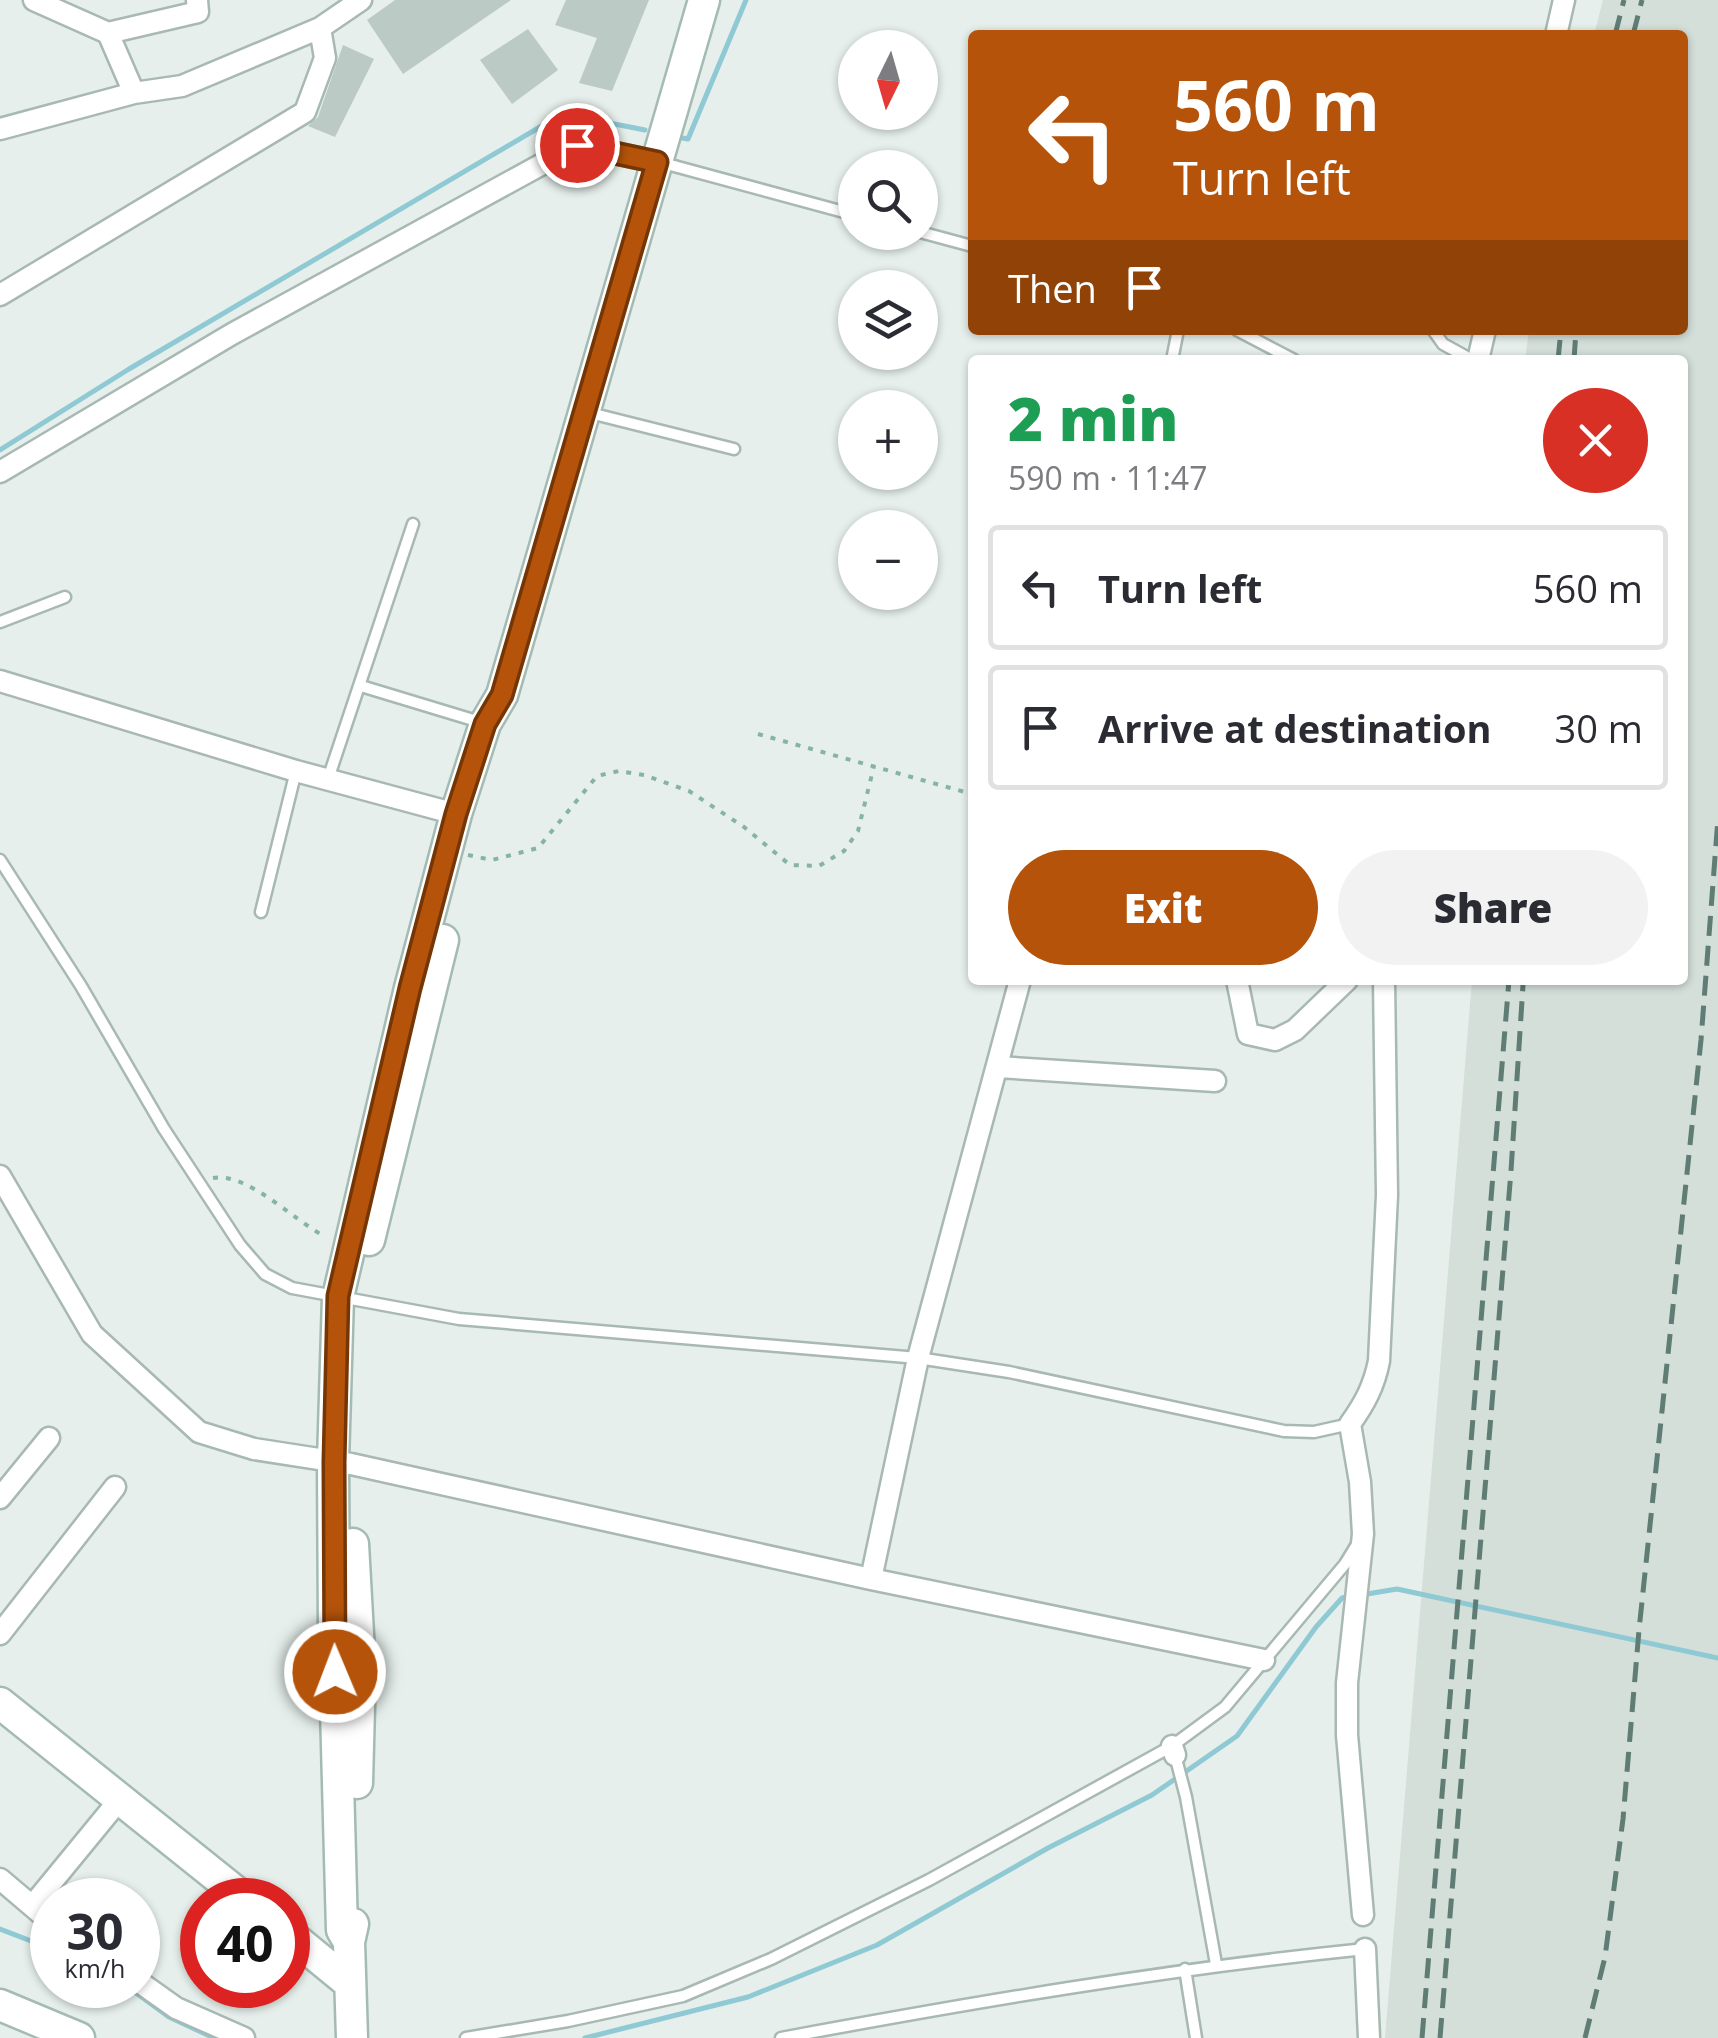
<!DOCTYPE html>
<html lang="en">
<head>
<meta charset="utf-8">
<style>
	body { margin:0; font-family:"Open Sans",sans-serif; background:#f2f2f3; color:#2b2b33; height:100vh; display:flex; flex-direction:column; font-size:38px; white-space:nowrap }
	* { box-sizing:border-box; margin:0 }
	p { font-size:32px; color:#7c7c81 }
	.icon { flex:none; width:55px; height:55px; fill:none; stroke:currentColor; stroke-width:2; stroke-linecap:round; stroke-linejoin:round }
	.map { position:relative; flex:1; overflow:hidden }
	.side { position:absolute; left:968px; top:355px; width:720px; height:630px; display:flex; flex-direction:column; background:#fff; border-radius:10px; box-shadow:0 2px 8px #0004 }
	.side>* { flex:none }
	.banner { position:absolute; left:968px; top:30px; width:720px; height:305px; border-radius:10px; box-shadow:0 2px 8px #0004; background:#b45309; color:#fff; overflow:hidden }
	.needle { width:65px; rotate:185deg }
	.controls { position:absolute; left:838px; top:30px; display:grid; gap:20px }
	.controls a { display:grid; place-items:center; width:100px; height:100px; border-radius:50%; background:#fff; box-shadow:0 2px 8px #0004; font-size:50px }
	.speed { position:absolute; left:30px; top:1878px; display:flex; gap:20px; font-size:50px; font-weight:700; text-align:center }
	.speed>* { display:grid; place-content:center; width:130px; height:130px; border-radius:50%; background:#fff; box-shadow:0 2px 8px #0004; line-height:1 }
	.speed small { font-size:25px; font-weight:400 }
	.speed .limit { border:15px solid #d22; background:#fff; color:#111 }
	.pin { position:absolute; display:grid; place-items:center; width:85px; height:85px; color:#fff; margin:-42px; border:5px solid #fff; border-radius:50%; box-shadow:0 2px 10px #0007 }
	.me { position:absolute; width:110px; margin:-55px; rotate:359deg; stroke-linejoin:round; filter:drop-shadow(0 0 8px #0008) }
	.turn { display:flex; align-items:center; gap:35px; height:210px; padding:0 40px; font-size:45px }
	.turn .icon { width:130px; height:130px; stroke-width:2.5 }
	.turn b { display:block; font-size:70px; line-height:85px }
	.then { display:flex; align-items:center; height:95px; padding:0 40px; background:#0003; gap:20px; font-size:38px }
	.round { display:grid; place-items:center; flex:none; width:105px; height:105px; border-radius:52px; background:#f2f2f3 }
	.headline { display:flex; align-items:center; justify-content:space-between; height:170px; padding:0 40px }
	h1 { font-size:60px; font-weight:800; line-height:75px; color:#1e9e55 }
	.button { display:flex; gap:20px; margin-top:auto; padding:20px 40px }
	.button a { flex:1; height:115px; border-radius:60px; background:#b45309; color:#fff; font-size:40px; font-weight:800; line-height:115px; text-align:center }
	.button a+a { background:#f2f2f3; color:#2b2b33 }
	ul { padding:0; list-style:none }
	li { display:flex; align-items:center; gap:30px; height:125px; margin:0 20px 15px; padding:0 20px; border:5px solid #e1e1e2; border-radius:10px }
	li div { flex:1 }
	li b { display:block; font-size:38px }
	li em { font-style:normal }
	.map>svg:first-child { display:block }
</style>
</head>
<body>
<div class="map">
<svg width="1718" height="2038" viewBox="0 0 1718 2038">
	<rect width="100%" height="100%" fill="#e6efeb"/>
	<path fill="#d4dfda" d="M1603,0H1718V2038H1385L1472,980H1682V360H1525L1529,330H1682V35H1594Z"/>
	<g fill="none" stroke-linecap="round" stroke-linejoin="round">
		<path stroke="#8ec9d4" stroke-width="5" d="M677,137L688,139L746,0
			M0,450L129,369L545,124L589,119L645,130
			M1361,1595L1397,1589L1718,1658
			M0,1929L52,1949
			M125,1985L169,2017L214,2038
			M585,2038L748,1997L877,1945L1048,1848L1152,1795L1237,1736L1316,1627L1342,1598L1351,1596"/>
	</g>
	<path fill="#bbcac4" d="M395,0H511L403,74L367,20Z
		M566,0H649L612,91L579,83L597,38L555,25Z
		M528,29L558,70L512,104L480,60Z
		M343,45L374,59L335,137L308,126L318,117Z"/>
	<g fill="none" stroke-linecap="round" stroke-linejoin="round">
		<defs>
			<path id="lane" d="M663,163L855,215
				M920,232L972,246
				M1237,330L1294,360
				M1433,330L1443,344L1472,360
				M1172,360L1178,330
				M586,412L734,449
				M0,622L65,597
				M361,686L480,722
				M328,779L413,524
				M0,860L81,986L164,1129L240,1245L265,1274L292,1288L459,1319L918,1358L1009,1372L1284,1431L1314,1432L1350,1424
				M261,912L296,771
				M1175,1755L1186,1797L1216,1964
				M1185,1969L1196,2038
				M466,2038L568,2021L683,1996L771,1959L929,1880L1172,1746L1225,1707L1345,1564L1356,1546
				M781,2038C975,2002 1168,1969 1365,1949"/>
			<path id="street" d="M34,0L108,33L198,12L197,0
				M108,33L134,93
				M1556,35L1564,0
				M0,129L134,93L182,86L320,28L361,0
				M0,295L305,112L325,58L320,28
				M1478,360L1485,330
				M0,472L232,334L577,145L657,162
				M0,681L296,771L456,814
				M1237,980L1248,1034L1275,1040L1295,1030L1347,980
				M998,1067L1215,1081
				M0,1176L92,1334L199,1432L254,1449L351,1464L871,1579L1264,1660
				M0,1498L49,1438
				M871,1579L918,1358L1020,980
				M0,1634L115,1487
				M1172,1746L1175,1755
				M0,1879L52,1923
				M33,1905L120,1799
				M1363,1915L1347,1735V1683L1363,1534L1360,1482L1350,1424C1365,1403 1374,1386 1379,1361L1387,1195L1384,980
				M1365,1949L1369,2038
				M138,1981L176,2008L244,2038"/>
			<path id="secondary" d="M369,1240L443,940
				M353,1544L360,1670L357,1783
				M0,1703L246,1900
				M288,1933L349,1983
				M349,1942L342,1930L334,1635L333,1461L338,1297L410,988L456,814L485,724L502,695L704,0
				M0,2005L79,2038
				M352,2038L349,1942L353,1924"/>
		</defs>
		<use href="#lane" stroke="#a8b8b2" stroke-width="15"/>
		<use href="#street" stroke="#a8b8b2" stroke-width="25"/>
		<use href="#secondary" stroke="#a4bbb3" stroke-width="35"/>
		<path stroke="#86b3a5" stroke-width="4" stroke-dasharray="5 8" stroke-linecap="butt" d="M758,734L972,794
			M468,855L492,860L538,848L597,776L619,771L644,775L689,791L744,827L790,865L819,866L844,851L858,831L874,766
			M213,1178C248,1172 294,1221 326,1237"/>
		<use href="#lane" stroke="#fff" stroke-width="10"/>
		<use href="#street" stroke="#fff" stroke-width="20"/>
		<use href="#secondary" stroke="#fff" stroke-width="30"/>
		<path stroke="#5f7d75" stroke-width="5" stroke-dasharray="20 10" stroke-linecap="butt" d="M1615,35L1624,0
			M1633,35L1642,0
			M1558,360L1561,330
			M1574,360L1576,330
			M1422,2038L1509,980
			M1440,2038L1511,1171L1523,985
			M1585,2038L1605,1957L1623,1819L1639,1630L1701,1040L1718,818"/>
	</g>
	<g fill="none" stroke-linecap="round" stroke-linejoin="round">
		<defs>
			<path id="route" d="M335,1672L334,1462L338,1296L410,988L456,814L485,724L502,695L657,162L577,145"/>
		</defs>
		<use href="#route" stroke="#753606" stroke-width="25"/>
		<use href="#route" stroke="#b45309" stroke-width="18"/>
	</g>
</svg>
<div class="controls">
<a><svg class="needle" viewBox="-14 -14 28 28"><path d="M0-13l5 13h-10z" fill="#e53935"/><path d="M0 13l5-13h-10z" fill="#7c7c81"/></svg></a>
<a><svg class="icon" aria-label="search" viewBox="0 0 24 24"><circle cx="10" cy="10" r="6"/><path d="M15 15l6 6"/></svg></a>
<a><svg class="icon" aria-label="layers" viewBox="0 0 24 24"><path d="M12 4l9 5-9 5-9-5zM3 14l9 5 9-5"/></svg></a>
<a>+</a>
<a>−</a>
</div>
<div class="speed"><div>30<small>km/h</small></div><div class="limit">40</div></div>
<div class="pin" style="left:577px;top:145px;background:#d93025"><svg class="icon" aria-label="arrive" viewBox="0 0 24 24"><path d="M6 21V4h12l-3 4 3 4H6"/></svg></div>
<svg class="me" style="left:335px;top:1672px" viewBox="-20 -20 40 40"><circle r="17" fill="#b45309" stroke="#fff" stroke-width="3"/><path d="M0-11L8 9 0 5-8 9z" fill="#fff"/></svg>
<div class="banner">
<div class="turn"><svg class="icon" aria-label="left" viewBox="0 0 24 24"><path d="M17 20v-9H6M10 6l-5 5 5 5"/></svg><div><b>560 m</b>Turn left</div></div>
<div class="then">Then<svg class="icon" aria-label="arrive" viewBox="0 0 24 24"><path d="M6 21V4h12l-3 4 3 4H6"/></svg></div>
</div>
<section class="side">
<div class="headline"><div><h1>2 min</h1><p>590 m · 11:47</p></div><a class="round" style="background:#d93025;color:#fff"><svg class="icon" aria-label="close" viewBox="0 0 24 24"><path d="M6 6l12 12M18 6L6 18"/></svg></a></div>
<ul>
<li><svg class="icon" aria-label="left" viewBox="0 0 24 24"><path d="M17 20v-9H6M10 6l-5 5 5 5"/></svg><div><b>Turn left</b></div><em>560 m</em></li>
<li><svg class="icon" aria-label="arrive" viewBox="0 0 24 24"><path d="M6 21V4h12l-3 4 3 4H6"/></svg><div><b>Arrive at destination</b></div><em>30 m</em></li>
</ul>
<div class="button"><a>Exit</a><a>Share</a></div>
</section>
</div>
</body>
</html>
